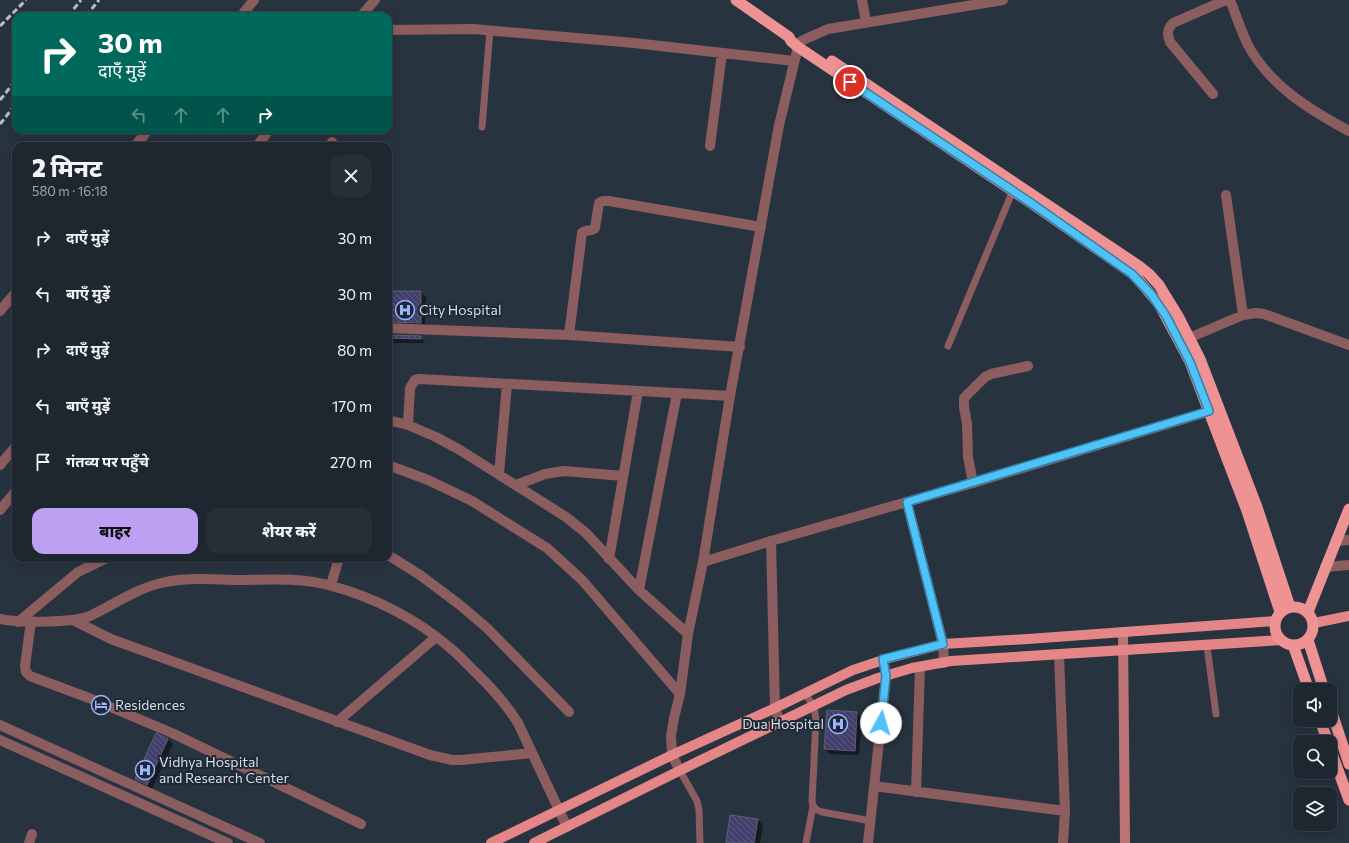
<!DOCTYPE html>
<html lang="hi">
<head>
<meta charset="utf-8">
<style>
	body { margin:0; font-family:Commissioner,"Noto Sans Devanagari",sans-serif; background:#262e38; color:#f1f3f6; height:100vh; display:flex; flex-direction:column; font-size:15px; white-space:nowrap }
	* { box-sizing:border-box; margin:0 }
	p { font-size:13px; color:#a1a5ab }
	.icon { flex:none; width:22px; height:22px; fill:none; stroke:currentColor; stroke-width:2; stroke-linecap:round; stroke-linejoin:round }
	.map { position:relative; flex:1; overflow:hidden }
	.drawer { position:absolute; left:12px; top:142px; width:380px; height:420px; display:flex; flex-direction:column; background:#1e2630; border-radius:12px; box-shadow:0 2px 10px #0003,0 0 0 1px #3c434c }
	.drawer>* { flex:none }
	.hud { position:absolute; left:12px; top:12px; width:380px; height:122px; border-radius:12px; box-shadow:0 2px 10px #0003,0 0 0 1px #3c434c; background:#00695c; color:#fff; overflow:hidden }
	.tools { position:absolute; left:1293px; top:683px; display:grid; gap:8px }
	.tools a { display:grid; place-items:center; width:44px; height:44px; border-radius:8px; background:#1e2630; box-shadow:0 2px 10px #0003,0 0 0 1px #3c434c; font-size:20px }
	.pin { position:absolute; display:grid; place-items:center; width:34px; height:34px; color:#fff; margin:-17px; border:2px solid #fff; border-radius:50%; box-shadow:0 1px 4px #0007 }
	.me { position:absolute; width:44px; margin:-22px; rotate:6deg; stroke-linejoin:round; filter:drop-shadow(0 0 3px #0008) }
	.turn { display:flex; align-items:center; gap:14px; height:84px; padding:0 20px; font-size:18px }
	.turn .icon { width:52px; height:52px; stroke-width:2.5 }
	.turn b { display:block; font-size:28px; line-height:34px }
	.lanes { display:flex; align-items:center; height:38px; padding:0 20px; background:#0003; justify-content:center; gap:20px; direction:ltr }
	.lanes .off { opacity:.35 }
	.round { display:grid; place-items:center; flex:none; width:42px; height:42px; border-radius:12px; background:#262e38 }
	.headline { display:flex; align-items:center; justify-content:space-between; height:68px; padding:0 20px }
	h1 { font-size:24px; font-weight:800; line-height:30px }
	.button { display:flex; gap:8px; margin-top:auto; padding:8px 20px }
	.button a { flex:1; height:46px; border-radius:12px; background:#bca0f2; color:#111; font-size:16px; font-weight:800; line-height:46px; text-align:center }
	.button a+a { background:#262e38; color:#f1f3f6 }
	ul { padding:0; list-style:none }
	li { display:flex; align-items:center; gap:12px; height:56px; padding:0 20px }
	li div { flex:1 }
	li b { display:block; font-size:15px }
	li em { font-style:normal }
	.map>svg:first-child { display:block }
</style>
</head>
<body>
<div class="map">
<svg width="1349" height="843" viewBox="0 0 1349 843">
	<defs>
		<pattern id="building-back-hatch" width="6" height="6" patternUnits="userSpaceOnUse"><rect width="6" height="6" fill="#423e6d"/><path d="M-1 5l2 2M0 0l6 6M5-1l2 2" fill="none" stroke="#5d5982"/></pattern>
	</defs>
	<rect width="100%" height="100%" fill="#283340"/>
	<path fill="#0007" d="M390,292H421L426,297L425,327L395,326L390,321Z
		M389,336L420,337L425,342V343H394L389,338Z
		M857,713L862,718L859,755L830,754L825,749Z
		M168,739L173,744L152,789L141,784L136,779Z
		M731,816L758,820L763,825L760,843H727Z"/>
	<path fill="url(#building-back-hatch)" stroke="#5e5e6f" d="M389,291H421V323L389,322Z
		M388,335L421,336V339L388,338Z
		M827,710L857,712L855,751L824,749Z
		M156,733L168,739L147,785L135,779Z
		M730,815L758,819L754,843H726Z"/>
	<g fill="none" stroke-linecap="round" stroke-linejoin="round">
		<path stroke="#8c5d5e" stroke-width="7" d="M482,127L490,30
			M948,346L1014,188
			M1207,646L1216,714
			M805,693L814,707L816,720L812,801C813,808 816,810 822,812L871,821
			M680,771L697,801L699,810L700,843
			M806,843L813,806"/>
		<path stroke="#8c5d5e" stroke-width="10" d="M862,0L866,22
			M1230,0C1236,15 1241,31 1248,45C1270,86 1310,110 1349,131
			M241,16L254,0
			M361,16L375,0
			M388,30L474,29L634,43L794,61
			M1213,94L1170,42C1167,34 1167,29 1173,23L1226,0
			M135,146L148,130
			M257,146L269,130
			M332,146V142
			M710,146L722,53
			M1226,195L1243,315
			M0,311L16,292
			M388,328L569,335L740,347
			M569,335L582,233C586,229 591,232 595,228L599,203L603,201H609L761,227
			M1189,338L1243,315L1256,313L1264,314L1349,345
			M388,420L408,425L436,437L460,450L566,517L586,533L639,590L688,634
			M408,425L410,388L415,380L420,379L730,396
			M0,465L16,446
			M388,465L428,480L472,501L547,548L582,580L680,694
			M499,474L507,384
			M973,483L968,457L967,424L964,407V398L985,377L991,374L1028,366
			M516,485L545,474L564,471L623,476
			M907,502L943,644L944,663
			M0,510L16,491
			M771,541L775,708L780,723
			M1336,541L1349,540
			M388,555L420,575L460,605L487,628L569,712
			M609,559L638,391
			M1325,567L1349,565
			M331,585L339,558
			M639,590L677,393
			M0,619C19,623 72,623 90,616C113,605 136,589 161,583C185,577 211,579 236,580C268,580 301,577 332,586C373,597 417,619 449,647C458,654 465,662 473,670C490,686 505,702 518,723L567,827
			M73,620L111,639L430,755L452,760H461L532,753
			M31,621L25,666L26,672L30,676L89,698L172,733L361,824
			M18,622L78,572L107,558
			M1059,655L1065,811L1063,843
			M337,722L436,637
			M0,725L260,843
			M0,740L228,843
			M874,786L1065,811
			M916,792L920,667
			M29,843L32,834
			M868,843L886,676L883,659"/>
		<path stroke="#8c5d5e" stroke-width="10" d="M703,562L771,541L973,483L1217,409
			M680,771L672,755L671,736L674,718L680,694L688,634L703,562L730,396L779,125L798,47L801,41L828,29L1003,0"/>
		<path stroke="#be7475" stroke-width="10" d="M1123,632L1125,843"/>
		<path stroke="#e48587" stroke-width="10" d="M1314,623L1349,616
			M491,843L672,755L775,708L853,670L889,658L943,644L1028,639L1276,621
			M534,843L697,762L846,690L878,678L912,668L951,661L1282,640"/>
		<path stroke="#ef9293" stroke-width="11" d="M736,0L789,37L791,41L798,47L1034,205L1133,274L1142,284L1159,304L1190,362L1247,511L1280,612
			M832,61L1139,266L1149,274L1159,285L1178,316L1200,359L1257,507L1290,607
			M1275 626a19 19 0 1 1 38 0a19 19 0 1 1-38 0Z
			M1308,612L1349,509
			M1308,640L1324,690
			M1293,645L1309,690
			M1330,707L1349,764
			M1320,720L1328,742
			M1330,748L1349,800"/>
		<path stroke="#b8c0c9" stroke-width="3" stroke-dasharray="6 3" stroke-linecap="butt" d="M68,16L81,0
			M86,16L99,0
			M0,26L26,0
			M0,100L16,80
			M0,124L16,104"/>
	</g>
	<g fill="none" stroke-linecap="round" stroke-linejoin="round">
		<defs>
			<path id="route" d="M850,82L1034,205L1132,274L1151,294L1166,316L1190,362L1209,411L907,502L943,644L883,659L886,676L881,723"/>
		</defs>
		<use href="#route" stroke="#337fa1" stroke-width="10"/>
		<use href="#route" stroke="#4fc3f7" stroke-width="7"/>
	</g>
	<defs>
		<symbol id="hospital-ring" viewBox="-11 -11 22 22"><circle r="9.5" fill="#1e2936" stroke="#9ab5fd" stroke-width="1.5"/><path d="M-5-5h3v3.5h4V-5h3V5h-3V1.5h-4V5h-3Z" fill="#9ab5fd"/></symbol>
		<symbol id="hotel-ring" viewBox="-11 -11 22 22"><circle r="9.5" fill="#1e2936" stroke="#9ab5fd" stroke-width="1.5"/><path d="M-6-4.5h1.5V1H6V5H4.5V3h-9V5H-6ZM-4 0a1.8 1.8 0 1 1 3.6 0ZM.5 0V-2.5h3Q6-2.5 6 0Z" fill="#9ab5fd"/></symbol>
	</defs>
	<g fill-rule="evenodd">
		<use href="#hospital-ring" x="394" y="299" width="22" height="22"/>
		<use href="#hotel-ring" x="90" y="694" width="22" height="22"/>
		<use href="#hospital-ring" x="827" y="713" width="22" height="22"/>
		<use href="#hospital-ring" x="134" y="759" width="22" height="22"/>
	</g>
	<g text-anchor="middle" stroke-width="4" stroke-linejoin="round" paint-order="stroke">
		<g font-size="14" fill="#d7dee6" stroke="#1e2936" text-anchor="start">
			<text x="419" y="315">City Hospital</text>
			<text x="115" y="710">Residences</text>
			<text x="824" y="729" text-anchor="end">Dua Hospital</text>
			<text x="159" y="767">Vidhya Hospital<tspan x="159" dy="16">and Research Center</tspan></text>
		</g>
	</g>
</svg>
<div class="tools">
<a><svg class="icon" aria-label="sound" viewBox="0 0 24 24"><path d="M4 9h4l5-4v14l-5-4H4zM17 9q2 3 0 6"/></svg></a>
<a><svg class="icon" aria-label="search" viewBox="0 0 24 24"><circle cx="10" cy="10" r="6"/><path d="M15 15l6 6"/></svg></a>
<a><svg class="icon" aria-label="layers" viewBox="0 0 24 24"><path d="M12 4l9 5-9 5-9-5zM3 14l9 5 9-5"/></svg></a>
</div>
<div class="pin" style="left:850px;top:82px;background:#d93025"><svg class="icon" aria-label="arrive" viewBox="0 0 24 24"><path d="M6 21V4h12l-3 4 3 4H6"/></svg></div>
<svg class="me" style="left:881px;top:723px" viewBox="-20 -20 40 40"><circle r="19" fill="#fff"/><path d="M0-13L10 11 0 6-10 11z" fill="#4fc3f7"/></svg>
<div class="hud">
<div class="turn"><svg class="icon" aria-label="right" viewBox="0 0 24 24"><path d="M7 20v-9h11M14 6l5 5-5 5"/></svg><div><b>30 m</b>दाएँ मुड़ें</div></div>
<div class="lanes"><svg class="icon off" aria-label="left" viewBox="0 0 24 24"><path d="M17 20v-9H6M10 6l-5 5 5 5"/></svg><svg class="icon off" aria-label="ahead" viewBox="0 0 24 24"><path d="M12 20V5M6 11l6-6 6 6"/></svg><svg class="icon off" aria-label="ahead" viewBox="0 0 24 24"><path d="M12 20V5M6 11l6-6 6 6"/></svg><svg class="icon" aria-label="right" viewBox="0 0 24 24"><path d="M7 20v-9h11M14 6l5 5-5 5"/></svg></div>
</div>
<section class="drawer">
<div class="headline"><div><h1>2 मिनट</h1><p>580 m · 16:18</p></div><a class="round"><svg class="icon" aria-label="close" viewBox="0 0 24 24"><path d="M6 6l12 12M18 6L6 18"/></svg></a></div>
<ul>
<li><svg class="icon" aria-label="right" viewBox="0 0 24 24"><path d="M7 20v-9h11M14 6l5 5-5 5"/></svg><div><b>दाएँ मुड़ें</b></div><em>30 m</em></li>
<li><svg class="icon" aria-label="left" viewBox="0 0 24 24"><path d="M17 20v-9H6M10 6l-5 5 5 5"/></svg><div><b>बाएँ मुड़ें</b></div><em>30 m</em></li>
<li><svg class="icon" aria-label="right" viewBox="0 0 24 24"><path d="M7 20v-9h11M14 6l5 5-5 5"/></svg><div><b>दाएँ मुड़ें</b></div><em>80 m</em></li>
<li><svg class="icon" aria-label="left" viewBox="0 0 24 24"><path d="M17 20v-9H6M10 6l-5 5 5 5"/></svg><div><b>बाएँ मुड़ें</b></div><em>170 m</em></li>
<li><svg class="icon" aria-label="arrive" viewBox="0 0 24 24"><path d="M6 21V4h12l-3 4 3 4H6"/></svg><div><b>गंतव्य पर पहुँचे</b></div><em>270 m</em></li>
</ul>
<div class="button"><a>बाहर</a><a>शेयर करें</a></div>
</section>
</div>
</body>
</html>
